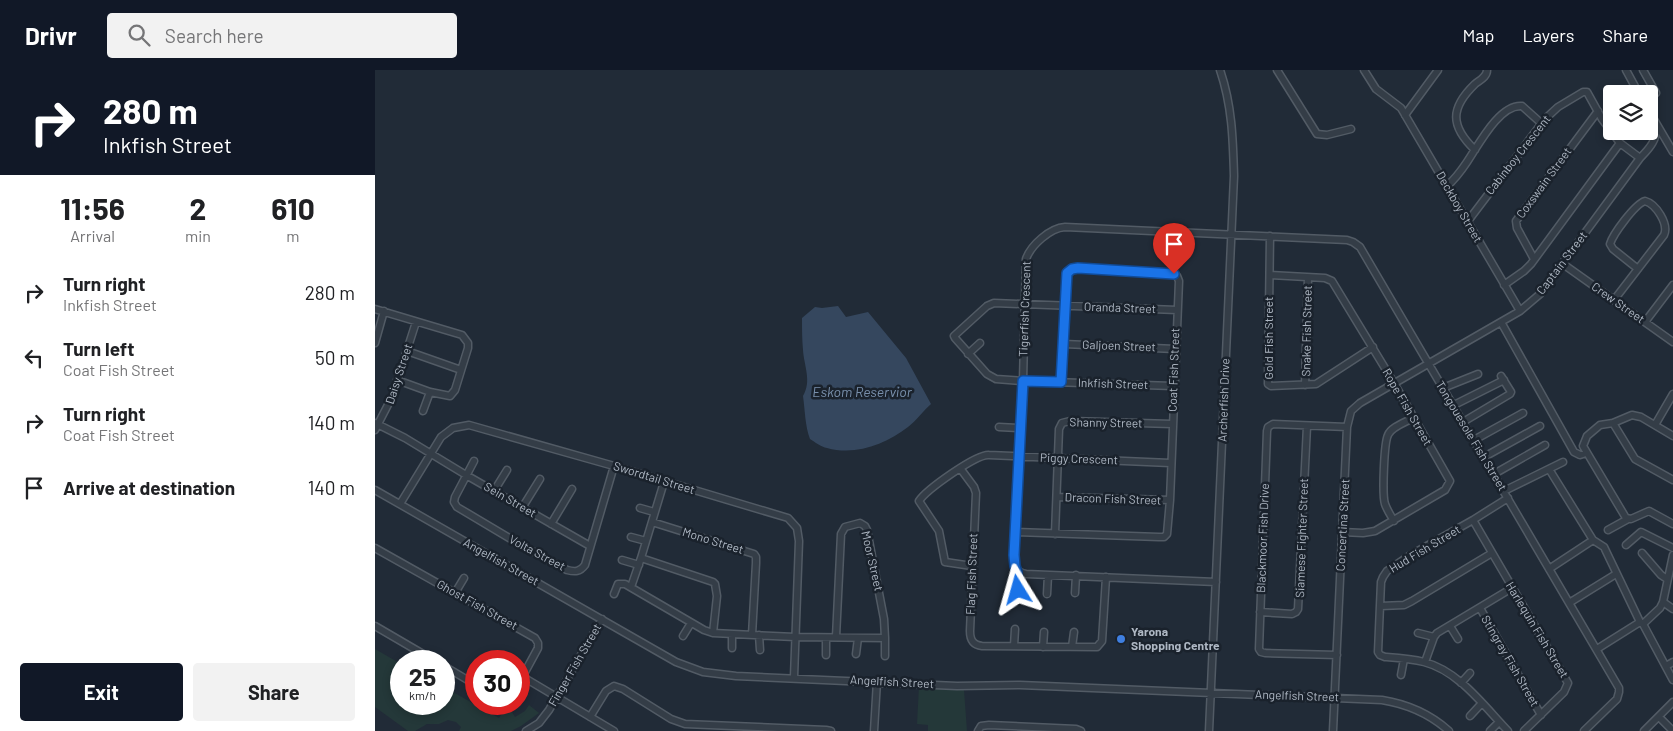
<!DOCTYPE html>
<html lang="en">
<head>
<meta charset="utf-8">
<style>
	body { margin:0; font-family:Barlow,sans-serif; background:#f2f2f2; color:#202124; height:100vh; display:flex; flex-direction:column; font-size:19px; white-space:nowrap }
	* { box-sizing:border-box; margin:0 }
	p { font-size:16px; color:#757577 }
	.icon { flex:none; width:28px; height:28px; fill:none; stroke:currentColor; stroke-width:2; stroke-linecap:round; stroke-linejoin:round }
	.map { position:relative; flex:1; overflow:hidden }
	.details { display:flex; flex-direction:column; background:#fff; width:375px }
	.details>* { flex:none }
	.top-card { background:#111827; color:#fff; overflow:hidden }
	.controls { position:absolute; left:1228px; top:15px; display:grid; gap:10px }
	.controls a { display:grid; place-items:center; width:55px; height:55px; border-radius:5px; background:#fff; box-shadow:0 2px 8px #0003; font-size:25px }
	.speed { position:absolute; left:15px; top:580px; display:flex; gap:10px; font-size:25px; font-weight:700; text-align:center }
	.speed>* { display:grid; place-content:center; width:65px; height:65px; border-radius:50%; background:#fff; box-shadow:0 2px 8px #0003; line-height:1 }
	.speed small { font-size:12px; font-weight:400 }
	.speed .limit { border:8px solid #d22; background:#fff; color:#111 }
	.pin { position:absolute; display:grid; place-items:center; width:42px; height:42px; color:#fff; margin:-51px -21px; border-radius:50% 50% 50% 0; rotate:-45deg; box-shadow:0 0 5px #0007 }
	.pin .icon { rotate:45deg }
	.me { position:absolute; width:55px; margin:-28px; rotate:352deg; stroke-linejoin:round; filter:drop-shadow(0 0 4px #0008) }
	.turn { display:flex; align-items:center; gap:18px; height:105px; padding:0 20px; font-size:22px }
	.turn .icon { width:65px; height:65px; stroke-width:2.5 }
	.turn b { display:block; font-size:35px; line-height:42px }
	.eta { display:flex; justify-content:space-evenly; align-items:center; height:85px; text-align:center }
	.eta b { font-size:30px; font-weight:700; line-height:35px }
	.button { display:flex; gap:10px; margin-top:auto; padding:10px 20px }
	.button a { flex:1; height:58px; border-radius:5px; background:#111827; color:#fff; font-size:20px; font-weight:700; line-height:58px; text-align:center }
	.button a+a { background:#f2f2f2; color:#202124 }
	ul { padding:0; list-style:none }
	li { display:flex; align-items:center; gap:15px; height:65px; padding:0 20px }
	li div { flex:1 }
	li b { display:block; font-size:19px }
	li em { font-style:normal }
	header { display:flex; align-items:center; gap:30px; box-sizing:border-box; height:70px; padding:0 25px; background:#111827; color:#fff }
	header strong { font-size:24px }
	nav { display:flex; gap:28px; margin-inline-start:auto; font-size:18px }
	.search { width:350px; height:45px; background:#f2f2f2; display:flex; align-items:center; gap:12px; box-sizing:border-box; padding:0 18px; border-radius:5px; color:#757577; font-size:19px }
	main { display:flex; flex:1; min-height:0 }
	.map>svg:first-child { display:block }
</style>
</head>
<body>
<header>
<strong>Drivr</strong>
<div class="search"><svg class="icon" aria-label="search" viewBox="0 0 24 24"><circle cx="10" cy="10" r="6"/><path d="M15 15l6 6"/></svg>Search here</div>
<nav><a>Map</a><a>Layers</a><a>Share</a></nav>
</header>
<main>
<section class="details">
<div class="top-card">
<div class="turn"><svg class="icon" aria-label="right" viewBox="0 0 24 24"><path d="M7 20v-9h11M14 6l5 5-5 5"/></svg><div><b>280 m</b>Inkfish Street</div></div>
</div>
<div class="eta">
<div><b>11:56</b><p>Arrival</p></div>
<div><b>2</b><p>min</p></div>
<div><b>610</b><p>m</p></div>
</div>
<ul>
<li><svg class="icon" aria-label="right" viewBox="0 0 24 24"><path d="M7 20v-9h11M14 6l5 5-5 5"/></svg><div><b>Turn right</b><p>Inkfish Street</p></div><em>280 m</em></li>
<li><svg class="icon" aria-label="left" viewBox="0 0 24 24"><path d="M17 20v-9H6M10 6l-5 5 5 5"/></svg><div><b>Turn left</b><p>Coat Fish Street</p></div><em>50 m</em></li>
<li><svg class="icon" aria-label="right" viewBox="0 0 24 24"><path d="M7 20v-9h11M14 6l5 5-5 5"/></svg><div><b>Turn right</b><p>Coat Fish Street</p></div><em>140 m</em></li>
<li><svg class="icon" aria-label="arrive" viewBox="0 0 24 24"><path d="M6 21V4h12l-3 4 3 4H6"/></svg><div><b>Arrive at destination</b></div><em>140 m</em></li>
</ul>
<div class="button"><a>Exit</a><a>Share</a></div>
</section>
<div class="map">
<svg width="1298" height="661" viewBox="0 0 1298 661">
	<rect width="100%" height="100%" fill="#212b37"/>
	<path fill="#243839" d="M0,579L26,594V634H69V617L124,648L130,639V634H132L140,647L150,641L154,635L164,643L146,656L136,661H84L86,657L81,652L73,650L64,654H52L40,661H33L0,637Z
		M544,616L589,620L592,661H553V655L542,654Z"/>
	<path fill="#35475e" d="M463,236L471,247L493,242L531,288L556,334C548,341 542,350 533,357C511,374 481,386 452,378C446,377 440,372 435,369C430,356 430,340 428,326C437,311 429,296 428,280C427,269 427,259 427,248L440,237L447,238Z"/>
	<g fill="none" stroke-linecap="round" stroke-linejoin="round">
		<defs>
			<path id="minor" d="M902,0L942,64L952,65L976,59
				M989,0L1001,19L1026,38L1145,241
				M1251,0L1264,24
				M1268,0L1281,23
				M1274,41L1298,82
				M1030,45L1063,0
				M1245,73L1265,88
				M1100,80C1075,56 1075,38 1100,14C1105,10 1112,7 1112,0
				M1072,116C1080,109 1086,101 1092,92C1103,76 1124,34 1147,36L1166,53
				M1093,151L1170,49L1183,37L1208,22H1212L1227,49L1236,61
				M895,166L893,314L896,316L941,314L998,277
				M1159,189L1142,158L1141,151L1223,41
				M1188,194L1298,272
				M895,205L950,208L957,211L1019,313L1075,411L1070,420L1000,461L988,463L967,462
				M1129,215L1149,201L1156,194L1245,73L1236,61
				M1239,230L1289,165C1294,154 1281,134 1270,131C1260,134 1238,164 1235,174L1238,179L1263,199
				M0,239L87,265L93,273V278L80,320L75,326L55,322L22,310
				M1126,252L1199,382L1205,385L1211,383
				M1270,252L1298,215
				M0,273L9,241
				M689,274L800,279
				M32,281L86,300
				M593,284L605,273
				M930,315L933,208
				M798,316L648,311L621,309L612,304L580,268L579,266L612,236L619,233L802,240
				M1068,318L1103,304
				M1079,335L1129,310
				M48,341L55,322
				M1088,352L1135,324L1136,322L1126,306
				M0,353L30,368L91,405L215,476
				M1238,353L1260,389L1298,410
				M1280,355L1298,324
				M624,357L645,358
				M0,360L17,327L41,252
				M1298,366L1266,347L1257,345L1238,353L1225,355L1212,366L1208,376L1251,448L1256,449L1274,441L1298,454
				M1099,370L1148,343
				M1109,387L1165,356
				M99,391L80,427L79,432L82,437L146,475L192,500C200,502 205,502 210,495L239,396
				M585,398L599,417L601,423L595,561C595,570 598,575 607,576L722,577L727,571L731,507
				M1174,399L1218,470L1174,499
				M1119,404L1170,375
				M0,420L301,592L328,602L361,606L582,616L645,615L1007,630C1032,634 1055,644 1074,661
				M119,421L132,400
				M1129,421L1188,392
				M682,427L795,430
				M25,434L66,367L78,358L94,355L239,396L413,448L422,458L424,471L419,607
				M147,438L165,409
				M265,438L279,442
				M1098,450L1193,613L1189,622L1149,661
				M1019,451C1016,446 1012,440 1010,434C1007,425 1009,373 1013,365C1016,357 1031,352 1038,348
				M277,452L379,484L381,487V493L377,565
				M176,454L197,419
				M1233,460L1253,449
				M640,462L784,467H789L792,464L795,430L804,211L802,206L796,203L703,198L695,200L692,206L686,312
				M680,464L684,359L687,353L695,351L797,354
				M256,467L271,471
				M1218,470L1229,477L1265,552L1268,554L1298,610
				M1251,475L1266,462L1298,478
				M0,478L160,568L163,573V578L144,613
				M1267,483L1286,505L1292,509
				M266,488L338,512L340,514L342,526L338,563
				M247,490L264,495
				M597,496L570,492L564,461L544,431C551,420 601,384 614,385L795,393
				M643,502V520
				M841,512L651,504C640,502 639,496 639,485L648,311L651,189C656,175 675,158 690,157L972,170L978,172L985,177L1244,618V622L1242,629L1209,661
				M256,517L266,488L289,412
				M80,523L89,508
				M700,523L701,505
				M239,524L243,514H250L329,560L338,563L420,567L510,568L509,549L492,460L490,456L485,453L470,457L466,464L461,567
				M672,524L673,505
				M1288,532L1298,539
				M1194,533L1241,504
				M1006,536L1029,535L1037,531L1117,483
				M1105,538L1166,645
				M885,542L917,544L921,542L923,539L932,356
				M1268,554L1285,538L1288,532L1298,485
				M0,556L60,591
				M1075,556L1083,569
				M1043,563L1059,567
				M384,565L385,580
				M308,566L316,553
				M639,576L640,559
				M668,577L669,562
				M697,577L699,562
				M357,578V564
				M1222,579L1265,552
				M481,584L483,568
				M451,585V568
				M962,585L890,583L886,582L884,579L892,361L893,357L898,354L972,357
				M510,586V568
				M1050,592L1059,567L1062,563L1137,518
				M69,596L101,615
				M1291,596L1298,592
				M1026,605L1029,589
				M148,607L239,661
				M1086,613L1095,603
				M1095,646L1107,633
				M215,647L231,621L239,616L248,619L296,649L310,654L451,660L456,661
				M1284,647L1298,661
				M151,661L164,653L174,640L227,549
				M499,661L502,611
				M603,661L606,656L614,655L701,659L706,661
				M834,661L859,106C858,69 857,35 845,0
				M958,661L972,357L976,341L985,333L1145,241L1165,224L1265,88C1275,78 1283,69 1281,54
				M1115,661L1124,652
				M1133,661C1109,636 1084,601 1049,592C1037,589 1023,588 1010,587L1005,585L1003,582L1006,512L1008,507L1012,501L1034,486L1098,450L1133,428
				M1269,661L1298,632"/>
		</defs>
		<use href="#minor" stroke="#525b65" stroke-width="9"/>
		<use href="#minor" stroke="#343d47" stroke-width="6"/>
	</g>
	<g fill="none" stroke-linecap="round" stroke-linejoin="round">
		<defs>
			<path id="route" d="M643,520L642,502L640,496L639,485L648,311L686,312L692,203L697,199L703,198L799,204"/>
		</defs>
		<use href="#route" stroke="#114b97" stroke-width="12"/>
		<use href="#route" stroke="#1a73e8" stroke-width="9"/>
	</g>
	<circle fill="#3f7fe0" stroke="#1a222c" stroke-width="2" cx="746" cy="569" r="5"/>
	<g text-anchor="middle" stroke-width="5" stroke-linejoin="round" paint-order="stroke">
		<g font-size="12" fill="#afb8c4" stroke="#1a222c">
			<text transform="translate(1143 85) rotate(-52)" y="4">Cabinboy Crescent</text>
			<text transform="translate(1169 113) rotate(-54)" y="4">Coxswain Street</text>
			<text transform="translate(1084 137) rotate(60)" y="4">Deckboy Street</text>
			<text transform="translate(1187 193) rotate(-53)" y="4">Captain Street</text>
			<text transform="translate(1243 233) rotate(35)" y="4">Crew Street</text>
			<text transform="translate(745 238) rotate(2)" y="4">Oranda Street</text>
			<text transform="translate(650 239) rotate(-88)" y="4">Tigerfish Crescent</text>
			<text transform="translate(932 261) rotate(-89)" y="4">Snake Fish Street</text>
			<text transform="translate(894 268) rotate(-90)" y="4">Gold Fish Street</text>
			<text transform="translate(744 276) rotate(2)" y="4">Galjoen Street</text>
			<text transform="translate(799 300) rotate(-88)" y="4">Coat Fish Street</text>
			<text transform="translate(24 304) rotate(-72)" y="4">Daisy Street</text>
			<text transform="translate(738 314) rotate(2)" y="4">Inkfish Street</text>
			<text transform="translate(849 330) rotate(-88)" y="4">Archerfish Drive</text>
			<text transform="translate(1032 337) rotate(60)" y="4">Rope Fish Street</text>
			<text transform="translate(731 353) rotate(1)" y="4">Shanny Street</text>
			<text transform="translate(1096 366) rotate(59)" y="4">Tongouesole Fish Street</text>
			<text transform="translate(704 389) rotate(2)" y="4">Piggy Crescent</text>
			<text transform="translate(279 408) rotate(17)" y="4">Swordtail Street</text>
			<text transform="translate(738 429) rotate(2)" y="4">Dracon Fish Street</text>
			<text transform="translate(135 430) rotate(30)" y="4">Sein Street</text>
			<text transform="translate(968 455) rotate(-87)" y="4">Concertina Street</text>
			<text transform="translate(888 468) rotate(-88)" y="4">Blackmoor Fish Drive</text>
			<text transform="translate(927 468) rotate(-88)" y="4">Siamese Fighter Street</text>
			<text transform="translate(338 471) rotate(17)" y="4">Mono Street</text>
			<text transform="translate(1050 479) rotate(-31)" y="4">Hud Fish Street</text>
			<text transform="translate(162 483) rotate(28)" y="4">Volta Street</text>
			<text transform="translate(497 491) rotate(77)" y="4">Moor Street</text>
			<text transform="translate(126 492) rotate(29)" y="4">Angelfish Street</text>
			<text transform="translate(597 504) rotate(-88)" y="4">Flag Fish Street</text>
			<text transform="translate(102 535) rotate(29)" y="4">Ghost Fish Street</text>
			<text transform="translate(1162 560) rotate(59)" y="4">Harlequin Fish Street</text>
			<text transform="translate(1135 591) rotate(60)" y="4">Stingray Fish Street</text>
			<text transform="translate(200 595) rotate(-60)" y="4">Finger Fish Street</text>
			<text transform="translate(517 612) rotate(3)" y="4">Angelfish Street</text>
			<text transform="translate(922 626) rotate(2)" y="4">Angelfish Street</text>
		</g>
		<g font-size="12" font-weight="bold" fill="#afb8c4" stroke="#1a222c" text-anchor="start">
			<text x="756" y="566">Yarona<tspan x="756" dy="14">Shopping Centre</tspan></text>
		</g>
		<g font-size="14" font-style="italic" fill="#788fab" stroke="#1a222c">
			<text x="487" y="327">Eskom Reservior</text>
		</g>
	</g>
</svg>
<div class="controls">
<a><svg class="icon" aria-label="layers" viewBox="0 0 24 24"><path d="M12 4l9 5-9 5-9-5zM3 14l9 5 9-5"/></svg></a>
</div>
<div class="speed"><div>25<small>km/h</small></div><div class="limit">30</div></div>
<div class="pin" style="left:799px;top:204px;background:#d93025"><svg class="icon" aria-label="arrive" viewBox="0 0 24 24"><path d="M6 21V4h12l-3 4 3 4H6"/></svg></div>
<svg class="me" style="left:643px;top:520px" viewBox="-20 -20 40 40"><path d="M0-17L14 15 0 8-14 15z" fill="#1a73e8" stroke="#fff" stroke-width="4"/></svg>
</div>
</main>
</body>
</html>
